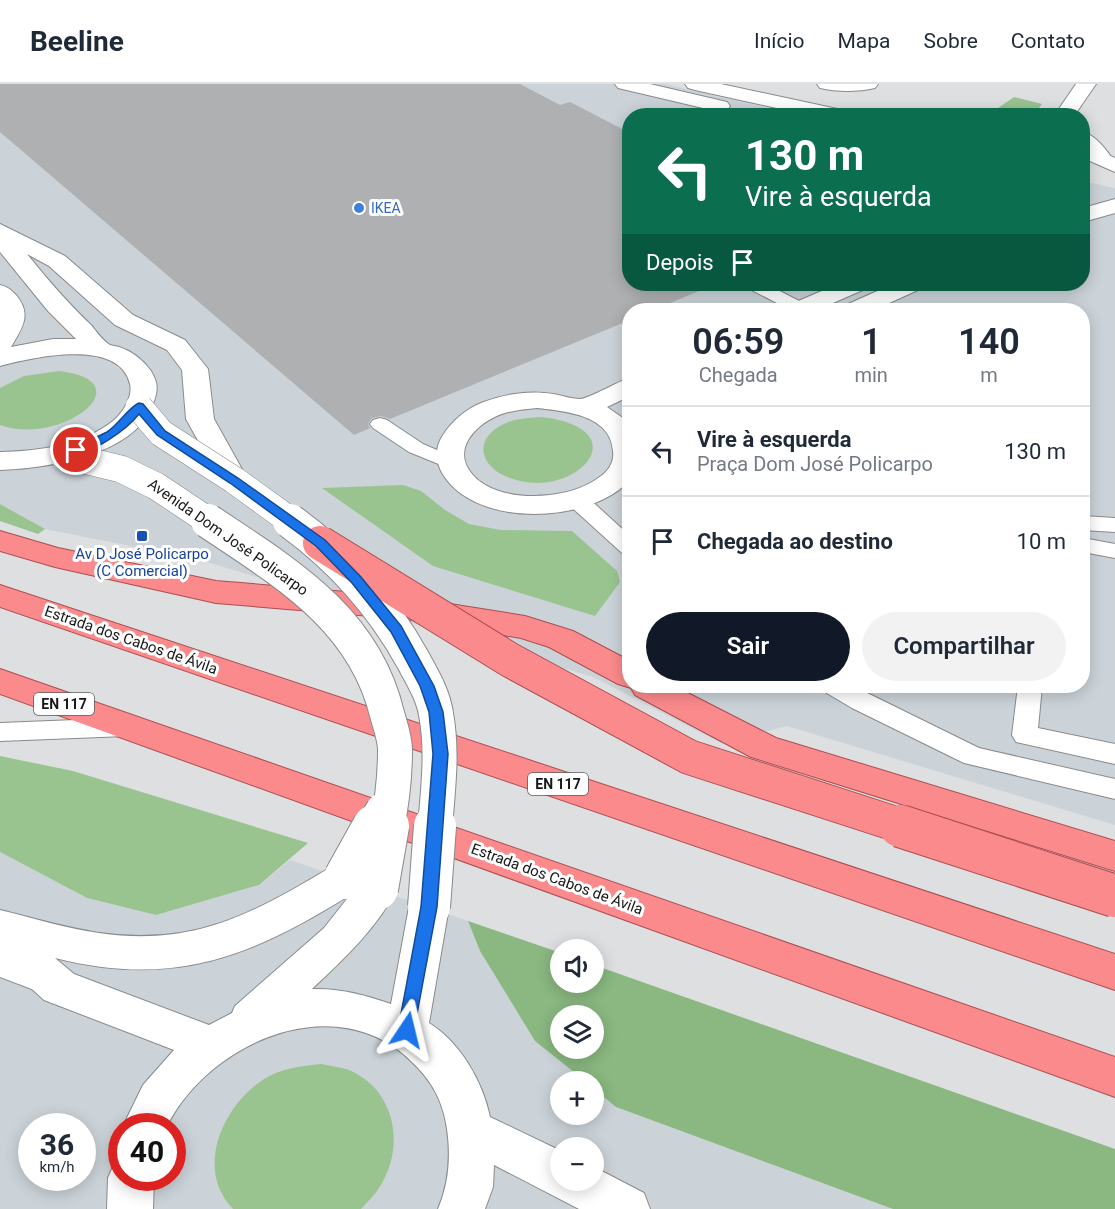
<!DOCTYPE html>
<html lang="pt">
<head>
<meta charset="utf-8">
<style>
	body { margin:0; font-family:Roboto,sans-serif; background:#f2f2f3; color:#1f2937; height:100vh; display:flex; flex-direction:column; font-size:22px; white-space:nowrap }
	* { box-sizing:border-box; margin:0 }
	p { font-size:20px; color:#747a83 }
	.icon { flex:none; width:33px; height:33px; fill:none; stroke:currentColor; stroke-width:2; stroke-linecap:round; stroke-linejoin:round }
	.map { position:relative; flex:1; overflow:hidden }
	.sheet { position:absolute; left:622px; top:219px; width:468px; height:390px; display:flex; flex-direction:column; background:#fff; border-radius:24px; box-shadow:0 3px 15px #0003 }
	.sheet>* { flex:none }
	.guide { position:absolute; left:622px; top:24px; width:468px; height:183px; border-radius:24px; box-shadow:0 3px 15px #0003; background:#0b6e4f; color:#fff; overflow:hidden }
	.fabs { position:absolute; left:550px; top:855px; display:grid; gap:12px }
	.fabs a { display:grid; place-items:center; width:54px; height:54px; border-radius:50%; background:#fff; box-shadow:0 3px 15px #0003; font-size:30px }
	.speed { position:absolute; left:18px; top:1029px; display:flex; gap:12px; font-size:30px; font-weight:700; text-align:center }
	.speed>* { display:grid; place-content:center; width:78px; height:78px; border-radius:50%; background:#fff; box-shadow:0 3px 15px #0003; line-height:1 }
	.speed small { font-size:15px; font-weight:400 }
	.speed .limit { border:9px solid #d22; background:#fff; color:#111 }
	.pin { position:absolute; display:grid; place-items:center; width:51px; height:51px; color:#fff; margin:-26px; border:3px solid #fff; border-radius:50%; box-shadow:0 2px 6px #0007 }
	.me { position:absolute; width:66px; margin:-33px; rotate:10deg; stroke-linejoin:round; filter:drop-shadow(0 0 4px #0008) }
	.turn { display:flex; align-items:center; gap:21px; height:126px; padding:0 24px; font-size:27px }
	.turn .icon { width:78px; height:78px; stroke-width:2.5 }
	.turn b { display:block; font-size:42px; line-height:51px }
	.then { display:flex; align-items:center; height:57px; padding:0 24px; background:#0003; gap:12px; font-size:22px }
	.eta { display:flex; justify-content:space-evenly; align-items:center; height:102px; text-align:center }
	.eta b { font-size:36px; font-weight:600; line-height:42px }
	.primary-button { display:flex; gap:12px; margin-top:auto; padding:12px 24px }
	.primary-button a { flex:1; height:69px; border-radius:36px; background:#111827; color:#fff; font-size:24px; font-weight:600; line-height:69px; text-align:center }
	.primary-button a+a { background:#f2f2f3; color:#1f2937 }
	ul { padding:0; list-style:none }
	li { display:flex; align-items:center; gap:18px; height:90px; padding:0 24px; border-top:2px solid #e0e1e3 }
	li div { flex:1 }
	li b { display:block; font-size:22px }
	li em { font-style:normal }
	header { display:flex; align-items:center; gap:36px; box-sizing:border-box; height:84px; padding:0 30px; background:#fff; border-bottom:2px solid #e0e1e3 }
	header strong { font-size:28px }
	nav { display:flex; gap:33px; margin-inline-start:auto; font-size:21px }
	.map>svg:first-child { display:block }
</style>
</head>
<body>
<header>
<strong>Beeline</strong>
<nav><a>Início</a><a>Mapa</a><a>Sobre</a><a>Contato</a></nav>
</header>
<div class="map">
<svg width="1115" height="1125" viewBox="0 0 1115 1125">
	<rect width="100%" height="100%" fill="#dedfe0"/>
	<path fill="#cbd3d9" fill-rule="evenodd" d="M0,0H665L797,31L630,32V200H1083V97L1115,104V741L787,642L721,659L593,593L200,476L45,445L0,420ZM630,226H1083V602H630Z
		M0,768L87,814L156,831L259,801L290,776L468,837L480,867L535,957L585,997L561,998V1030H594V1005L616,1023L893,1125H0ZM32,1042H82V1094H32ZM122,1042H172V1094H122ZM561,1064H594V1096H561Z"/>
	<path fill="#99c490" d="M1014,13L1042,20L1033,31H988Z
		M59,287C146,297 62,363 0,341V304L24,292Z
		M542,333C645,346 570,422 505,392C476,378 476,352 506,339C517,334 530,334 542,333Z
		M403,401L421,407L445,426L469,440L501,446L572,447L617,487L620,498L595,532L433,482L322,404Z
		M0,420L45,445L38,450L0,437Z
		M0,672L73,687L308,759L259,801L156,831L87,814L0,768Z
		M321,980C330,982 340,983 349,986C396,1006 406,1063 379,1104C374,1112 367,1118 361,1125H233C194,1085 223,1021 264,995C282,984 301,982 321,980Z"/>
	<path fill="#8ab880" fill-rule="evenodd" d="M468,837L561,869V898H594V881L1115,1065V1125H893L616,1023L594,1005V998L585,997L535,957L480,867ZM561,932H594V964H561Z"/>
	<path fill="#afb0b1" d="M0,0H520L560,21L570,18L630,49V200H716L653,226H630V236L390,335L381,332L372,334L368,340L370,344L354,351L0,48Z"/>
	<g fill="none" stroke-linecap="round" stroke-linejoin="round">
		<defs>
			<path id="service" d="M745,200H766L807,221L810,225L790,226L748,204Z
				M380,334L387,336L423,360L458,375L461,379L458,383L451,385L409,368L373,344L370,340L373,336Z
				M577,409L585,411L630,452V471L622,469L569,421L566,416L569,411Z
				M1083,432L1115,434V448L1083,446Z
				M1083,454L1115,460V474L1083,468Z
				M822,602H853L979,664L1115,695V715L964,679L852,624L825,608Z
				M1018,602H1042L1038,644L1115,660V680L1016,658L1012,651Z
				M126,634L135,636L139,643L135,650L126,652L0,657V639Z
				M0,867L48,885L52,894L48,903L37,907L0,893Z"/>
			<path id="minor" d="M817,0H878L875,4C859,8 836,8 820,4Z
				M1076,0H1096L1074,32H1054Z
				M1083,48C1095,51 1105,64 1112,74L1109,78C1096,82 1092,75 1083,66Z
				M838,200H869L865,205L817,226H786L789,221Z
				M893,200H924L920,205L874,226H843L846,221Z
				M630,294V312L607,323L630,339V396C590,440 475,445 442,389C435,376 435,363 443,351C453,336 465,326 481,319C503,310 530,306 553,310C561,311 571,315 580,315C591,314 616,298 630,294ZM537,324C565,327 611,331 613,367C615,382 604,391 592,398C561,417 491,420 469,386C452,360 483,335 505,329C515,326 527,325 537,324Z"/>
			<path id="tertiary" d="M615,0H650L727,18L730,22L727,26L720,28L618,4Z
				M685,0H721L842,26L849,28L852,32H813L695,6L688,4Z
				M1083,60L1115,74V88L1083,74Z
				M1115,115V129L1083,138V124Z
				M0,140L65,172L133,231L185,256L208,285L214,335L248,396L244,402L234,405L224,402L220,396L186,335L182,286L167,266L115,241L49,182L27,170C47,195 68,219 91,241C96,247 103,257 110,261C113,262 116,262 119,263C132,267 143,276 151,287C159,300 158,308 152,322C133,372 47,384 0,386V368C38,367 83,362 114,336C123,328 133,313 130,300C119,253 31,274 0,282V201C8,203 10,205 16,211C32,230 23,243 11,263L53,255H76L48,227L0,168Z
				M345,778L359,783L364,793L377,789L391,794L397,805C377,844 344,875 312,905C340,904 365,911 391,920L409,823L415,811L429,807L443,811L449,823L429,939C460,958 483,998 490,1033L561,1067V1096H594V1083L644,1109L650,1125H579L494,1081L493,1103L485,1125H438C449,1099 451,1073 447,1045C443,1017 432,997 412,978C337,903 210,957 167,1042H123L143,1001L174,966L44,916L0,876V826C33,834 65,844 99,849C193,863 253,830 331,783ZM350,811L324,844L235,922L232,929L209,941L74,890L55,874C173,904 251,873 350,811Z
				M122,1075V1094H154L153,1125H107L108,1094L115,1078Z"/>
			<path id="trunk" d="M0,447L58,464L216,497L406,513L525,532L573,547L630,577V602H674L776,654L1115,757V787L751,673L635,611L631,604L618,600L549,563L521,554L406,535L216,519L55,483L0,467Z
				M0,501L1115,870V906L0,523Z
				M0,585L1115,973V1013L0,610Z"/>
		</defs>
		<use href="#service" stroke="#898a8b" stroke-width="2"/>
		<use href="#minor" stroke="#898a8b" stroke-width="2"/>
		<use href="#tertiary" stroke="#898a8b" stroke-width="2"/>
		<use href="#trunk" stroke="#ab4e51" stroke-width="2"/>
		<use href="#service" fill="#fff" fill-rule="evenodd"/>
		<use href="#minor" fill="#fff" fill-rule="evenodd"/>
		<use href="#tertiary" fill="#fff" fill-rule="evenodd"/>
		<use href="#trunk" fill="#fb8a8c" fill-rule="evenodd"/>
		<defs>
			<path id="tertiary-bridge-far2" d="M139,323L161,349L234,396L292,438
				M63,371L121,385L156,402L210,438"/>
			<path id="tertiary-bridge-far1" d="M208,437C284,488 364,534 387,630C390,641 395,654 395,666C395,692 392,718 387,743
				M290,437C341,474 382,520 413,576C422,593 433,610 436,630C443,668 438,705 435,743
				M373,743L383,726"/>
			<path id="tertiary-bridge" d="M345,794L374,742
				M377,805L388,742
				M429,823L435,742"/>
			<path id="trunk-bridge-far1" d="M320,459L510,576L689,673L905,743"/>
			<path id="trunk-bridge" d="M900,742L1115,812"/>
		</defs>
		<use href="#tertiary-bridge-far2" stroke="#898a8b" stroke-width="28" stroke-linecap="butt"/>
		<use href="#tertiary-bridge-far1" stroke="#898a8b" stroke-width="36" stroke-linecap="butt"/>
		<use href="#tertiary-bridge" stroke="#898a8b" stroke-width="44" stroke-linecap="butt"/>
		<use href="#trunk-bridge-far1" stroke="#ab4e51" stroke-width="36" stroke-linecap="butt"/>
		<use href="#trunk-bridge" stroke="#ab4e51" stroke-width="44" stroke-linecap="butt"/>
		<use href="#tertiary-bridge-far2" stroke="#fff" stroke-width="27"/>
		<use href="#tertiary-bridge-far1" stroke="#fff" stroke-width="34"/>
		<use href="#tertiary-bridge" stroke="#fff" stroke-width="42"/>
		<use href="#trunk-bridge-far1" stroke="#fb8a8c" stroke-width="34"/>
		<use href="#trunk-bridge" stroke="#fb8a8c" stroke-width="42"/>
	</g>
	<path fill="#1a73e8" stroke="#114b97" stroke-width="1.5" d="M139,319L143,320L165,347L238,394L325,456L361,493L401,542L434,602L443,628L448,670L437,823L413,951L407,953L400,951L398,946L421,823L433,670L429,628L420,602L391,548L352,499L316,462L230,399L157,351L139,330C127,345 91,372 72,368V364C83,358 96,354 107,348C118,341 129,323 139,319Z"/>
	<circle fill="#3f7fe0" stroke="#fff" stroke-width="2" cx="359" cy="124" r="6"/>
	<rect fill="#1a4fb4" stroke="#fff" stroke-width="2" x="136" y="446" width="12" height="12" rx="3"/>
	<g text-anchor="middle" stroke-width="6" stroke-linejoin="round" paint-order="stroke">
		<g font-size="14" fill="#366cbe" stroke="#fff" text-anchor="start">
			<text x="371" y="129">IKEA</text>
		</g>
		<g fill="#fff" stroke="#5d5d5d" stroke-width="1.5">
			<rect x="34" y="609" width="60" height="22" rx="4.5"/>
			<rect x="528" y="689" width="60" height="22" rx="4.5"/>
		</g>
		<g font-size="14" font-weight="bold" fill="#171718">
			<text x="64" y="625">EN 117</text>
			<text x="558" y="705">EN 117</text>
		</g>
		<g font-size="15" fill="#171718" stroke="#fff">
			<text transform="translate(228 453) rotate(35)" y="5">Avenida Dom José Policarpo</text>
			<text transform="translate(131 556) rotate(19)" y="5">Estrada dos Cabos de Ávila</text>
			<text transform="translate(557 795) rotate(20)" y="5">Estrada dos Cabos de Ávila</text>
		</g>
		<g font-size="15" fill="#164399" stroke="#fff">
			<text x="142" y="475">Av D José Policarpo<tspan x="142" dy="17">(C Comercial)</tspan></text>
		</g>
	</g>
</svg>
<div class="fabs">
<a><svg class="icon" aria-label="sound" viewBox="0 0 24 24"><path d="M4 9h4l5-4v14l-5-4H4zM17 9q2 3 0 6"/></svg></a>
<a><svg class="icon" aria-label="layers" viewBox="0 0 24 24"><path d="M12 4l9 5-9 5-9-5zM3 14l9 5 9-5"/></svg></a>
<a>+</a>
<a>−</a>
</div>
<div class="speed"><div>36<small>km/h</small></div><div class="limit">40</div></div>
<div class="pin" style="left:76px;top:366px;background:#d93025"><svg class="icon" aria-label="arrive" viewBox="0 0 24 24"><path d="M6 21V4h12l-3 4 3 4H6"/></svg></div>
<svg class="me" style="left:407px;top:946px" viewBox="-20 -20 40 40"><path d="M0-17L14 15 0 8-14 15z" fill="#1a73e8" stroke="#fff" stroke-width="4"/></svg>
<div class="guide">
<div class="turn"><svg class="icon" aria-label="left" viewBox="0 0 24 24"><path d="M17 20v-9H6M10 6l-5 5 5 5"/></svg><div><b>130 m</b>Vire à esquerda</div></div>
<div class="then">Depois<svg class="icon" aria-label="arrive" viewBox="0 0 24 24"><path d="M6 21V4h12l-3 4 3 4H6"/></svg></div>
</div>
<section class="sheet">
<div class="eta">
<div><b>06:59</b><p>Chegada</p></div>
<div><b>1</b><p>min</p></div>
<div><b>140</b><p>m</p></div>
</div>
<ul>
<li><svg class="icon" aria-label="left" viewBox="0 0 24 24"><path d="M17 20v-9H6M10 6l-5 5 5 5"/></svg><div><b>Vire à esquerda</b><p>Praça Dom José Policarpo</p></div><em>130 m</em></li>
<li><svg class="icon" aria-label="arrive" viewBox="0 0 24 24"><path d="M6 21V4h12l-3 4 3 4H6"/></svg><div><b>Chegada ao destino</b></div><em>10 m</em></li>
</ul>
<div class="primary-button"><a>Sair</a><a>Compartilhar</a></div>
</section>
</div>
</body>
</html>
